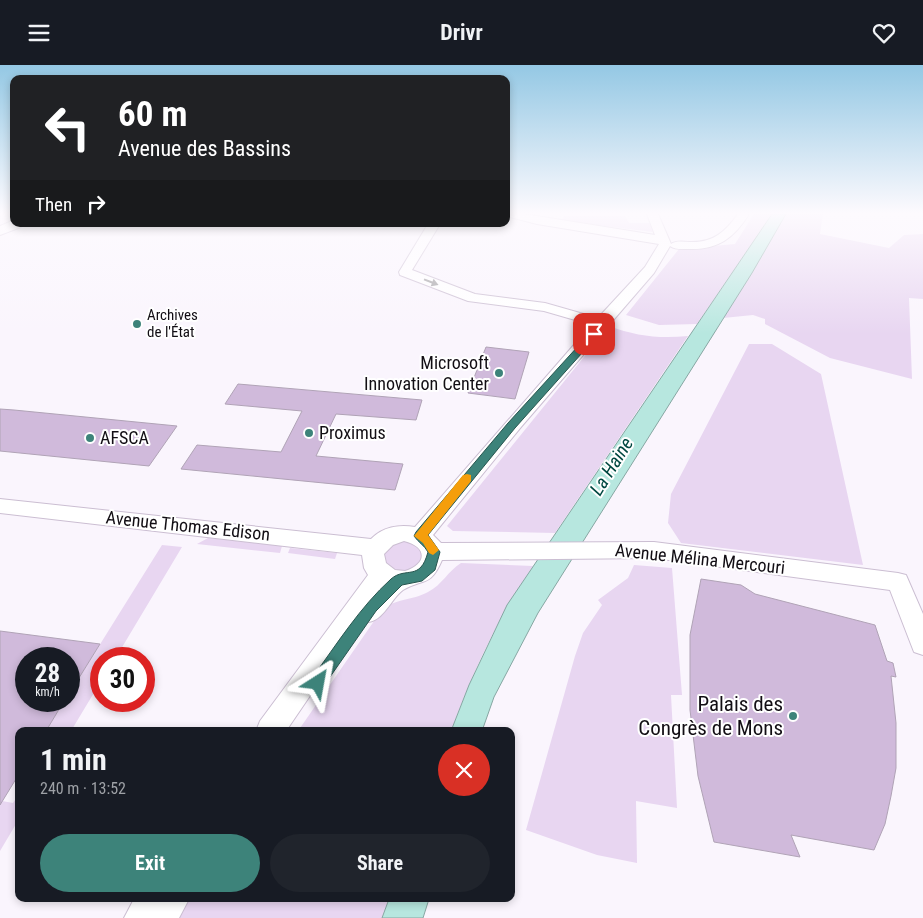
<!DOCTYPE html>
<html lang="en">
<head>
<meta charset="utf-8">
<style>
	body { margin:0; font-family:"Roboto Condensed",sans-serif; background:#20242c; color:#f1f3f6; height:100vh; display:flex; flex-direction:column; font-size:19px; white-space:nowrap }
	* { box-sizing:border-box; margin:0 }
	p { font-size:16px; color:#9ea1a6 }
	.icon { flex:none; width:28px; height:28px; fill:none; stroke:currentColor; stroke-width:2; stroke-linecap:round; stroke-linejoin:round }
	.map { position:relative; flex:1; overflow:hidden }
	.panel { position:absolute; left:15px; top:662px; width:500px; height:175px; display:flex; flex-direction:column; background:#171b24; border-radius:10px; box-shadow:0 2px 8px #0003 }
	.panel>* { flex:none }
	.top-card { position:absolute; left:10px; top:10px; width:500px; height:152px; border-radius:10px; box-shadow:0 2px 8px #0003; background:#202124; color:#fff; overflow:hidden }
	.speed { position:absolute; left:15px; top:582px; display:flex; gap:10px; font-size:25px; font-weight:700; text-align:center }
	.speed>* { display:grid; place-content:center; width:65px; height:65px; border-radius:50%; background:#171b24; box-shadow:0 2px 8px #0003; line-height:1 }
	.speed small { font-size:12px; font-weight:400 }
	.speed .limit { border:8px solid #d22; background:#fff; color:#111 }
	.pin { position:absolute; display:grid; place-items:center; width:42px; height:42px; color:#fff; margin:-21px; border-radius:10px; box-shadow:0 2px 8px #0006 }
	.me { position:absolute; width:55px; margin:-28px; rotate:34deg; stroke-linejoin:round; filter:drop-shadow(0 0 4px #0008) }
	.turn { display:flex; align-items:center; gap:18px; height:105px; padding:0 25px; font-size:22px }
	.turn .icon { width:65px; height:65px; stroke-width:2.5 }
	.turn b { display:block; font-size:35px; line-height:42px }
	.then { display:flex; align-items:center; height:48px; padding:0 25px; background:#0003; gap:10px; font-size:19px }
	.round { display:grid; place-items:center; flex:none; width:52px; height:52px; border-radius:26px; background:#20242c }
	.overview { display:flex; align-items:center; justify-content:space-between; height:85px; padding:0 25px }
	h1 { font-size:30px; font-weight:700; line-height:38px }
	.button { display:flex; gap:10px; margin-top:auto; padding:10px 25px }
	.button a { flex:1; height:58px; border-radius:30px; background:#3d837a; color:#fff; font-size:20px; font-weight:700; line-height:58px; text-align:center }
	.button a+a { background:#20242c; color:#f1f3f6 }
	header { display:flex; justify-content:space-between; align-items:center; height:65px; padding:0 25px; background:#171b24; font-size:22px; font-weight:700 }
	.map>svg:first-child { display:block }
</style>
</head>
<body>
<header><svg class="icon" aria-label="menu" viewBox="0 0 24 24"><path d="M4 6h16M4 12h16M4 18h16"/></svg>Drivr<svg class="icon" aria-label="heart" viewBox="0 0 24 24"><path d="M12 20l-8-8c-3-5 5-10 8-4 3-6 11-1 8 4z"/></svg></header>
<div class="map">
<svg width="923" height="853" viewBox="0 0 923 853">
	<rect width="100%" height="100%" fill="#faf5fd"/>
	<path fill="#e8d6f1" d="M754,149H772L697,259L659,260L626,250L679,184L735,179Z
		M786,149H823L820,169L889,183L904,170L923,169V234L909,233L912,314L830,293L765,259V254L753,250L723,253Z
		M563,151H625L629,158H650L653,167L564,156Z
		M609,261C636,271 659,274 688,271L555,468L453,466L447,461Z
		M749,279H772L821,309L863,500L681,478L668,458L671,429Z
		M395,472L425,482L417,505L392,509L378,485Z
		M208,473L282,481L280,488L197,479Z
		M162,480L182,482L115,594H101V616L71,666H46L64,636H69V629Z
		M290,483L337,488L335,494L288,488Z
		M461,498L533,501C497,554 473,607 451,666H298L381,546C394,533 412,536 428,527C442,520 448,506 461,498Z
		M634,500L672,503L682,630H671L677,743L636,736L637,798L597,790L526,765L575,591L583,568L602,540L598,535L628,513Z
		M19,729V754L0,786V739L2,736L13,738Z
		M185,834H389L382,853H172Z"/>
	<path fill="#b7e7df" stroke="#86a6a2" d="M772,149H786L752,208L538,548L494,632L482,666H451L469,620L507,540Z
		M389,834H429L423,853H382Z"/>
	<path fill="#d0badb" stroke="#b0a3b6" d="M486,282L529,287L515,334L468,328Z
		M238,319L422,335L416,355L336,349L316,391L403,399L395,425L181,404L197,380L281,387L302,346L225,339Z
		M0,344L14,345L177,361L149,401L0,386Z
		M701,514L741,520L755,529L875,560L887,596L893,598L896,612L891,611L896,658V703L891,731L885,759L874,785L791,770L800,792L714,777L698,711L690,645V570Z
		M0,566L100,579L69,629V594H26V636H64L46,666H19V709L0,740Z"/>
	<g fill="none" stroke-linecap="round" stroke-linejoin="round">
		<defs>
			<path id="minor" d="M506,149H524L655,170L647,149H658L671,179C677,175 683,177 690,177C713,178 725,167 738,149H749C734,173 718,185 689,184C682,184 675,185 670,181L654,208L521,362L433,470L441,478L654,477L898,508L906,510L923,549V590L914,587L890,525L654,493L442,495C430,523 423,513 403,525C390,534 381,563 361,556L286,666H256L260,656L368,510L364,503L362,490L0,448V434L371,474C382,462 399,459 415,462L593,258L589,259L544,246L468,236L400,210L399,207L428,159H440L412,205L475,229L545,238L594,252L596,255L645,202L659,179L537,159L506,151ZM404,476C428,482 427,499 405,506L395,505L386,498L384,489L393,480Z
				M134,834H189L179,853H124Z"/>
			<path id="tertiary" d="M14,155V159H23L21,162L0,170V161Z"/>
		</defs>
		<use href="#minor" stroke="#cbbed2" stroke-width="2"/>
		<use href="#tertiary" stroke="#cbbed2" stroke-width="2"/>
		<use href="#minor" fill="#fff" fill-rule="evenodd"/>
		<use href="#tertiary" fill="#fff" fill-rule="evenodd"/>
	</g>
	<defs><path id="oneway-solid" d="M-6-.8H1V-3.2L6.5 0L1 3.2V.8H-6Z" transform="scale(1.25)"/></defs>
	<use fill="#a09fa1" href="#oneway-solid" transform="translate(431 217) rotate(21)"/>
	<linearGradient id="sky" x2="0" y2="1"><stop stop-color="#94c8e4"/><stop offset="0.55" stop-color="#fdfafe"/><stop offset="1" stop-color="#fdfafe" stop-opacity="0"/></linearGradient>
	<rect width="923" height="269" fill="url(#sky)"/>
	<path fill="#3d837a" stroke="#28554f" d="M591,267L599,269L515,363L428,470L440,487L435,505L422,516L402,520L376,546L323,622L318,624L312,622L310,618L312,613C337,579 360,542 391,514C406,501 420,517 428,487C424,480 418,477 414,471L416,467L508,358Z"/>
	<path fill="#f59e0b" d="M467,409L471,410V416L428,470L439,485L433,490L429,488L423,478L414,471L463,410Z"/>
	<g fill="#3d837a" stroke="#fff" stroke-width="2">
		<circle cx="137" cy="259" r="5"/>
		<circle cx="499" cy="308" r="5"/>
		<circle cx="309" cy="368" r="5"/>
		<circle cx="90" cy="373" r="5"/>
		<circle cx="793" cy="651" r="5"/>
	</g>
	<g text-anchor="middle" stroke-width="4" stroke-linejoin="round" paint-order="stroke">
		<g font-size="15" fill="#120e14" stroke="#fff" text-anchor="start">
			<text x="147" y="255">Archives<tspan x="147" dy="17">de l'État</tspan></text>
		</g>
		<g font-size="18" fill="#120e14" stroke="#fff" text-anchor="start">
			<text x="489" y="304" text-anchor="end">Microsoft<tspan x="489" dy="21">Innovation Center</tspan></text>
			<text x="319" y="374">Proximus</text>
			<text x="100" y="379">AFSCA</text>
		</g>
		<g font-size="18" fill="#120e14" stroke="#fff">
			<text transform="translate(188 461) rotate(6)" y="6">Avenue Thomas Edison</text>
			<text transform="translate(700 494) rotate(6)" y="6">Avenue Mélina Mercouri</text>
		</g>
		<g font-size="19" font-style="italic" fill="#004841" stroke="#fff">
			<text transform="translate(611 401) rotate(-58)" y="7">La Haine</text>
		</g>
		<g font-size="21" fill="#120e14" stroke="#fff" text-anchor="end">
			<text x="783" y="646">Palais des<tspan x="783" dy="24">Congrès de Mons</tspan></text>
		</g>
	</g>
</svg>
<div class="speed"><div>28<small>km/h</small></div><div class="limit">30</div></div>
<div class="pin" style="left:594px;top:269px;background:#d93025"><svg class="icon" aria-label="arrive" viewBox="0 0 24 24"><path d="M6 21V4h12l-3 4 3 4H6"/></svg></div>
<svg class="me" style="left:318px;top:618px" viewBox="-20 -20 40 40"><path d="M0-17L14 15 0 8-14 15z" fill="#3d837a" stroke="#fff" stroke-width="4"/></svg>
<div class="top-card">
<div class="turn"><svg class="icon" aria-label="left" viewBox="0 0 24 24"><path d="M17 20v-9H6M10 6l-5 5 5 5"/></svg><div><b>60 m</b>Avenue des Bassins</div></div>
<div class="then">Then<svg class="icon" aria-label="right" viewBox="0 0 24 24"><path d="M7 20v-9h11M14 6l5 5-5 5"/></svg></div>
</div>
<section class="panel">
<div class="overview"><div><h1>1 min</h1><p>240 m · 13:52</p></div><a class="round" style="background:#d93025;color:#fff"><svg class="icon" aria-label="close" viewBox="0 0 24 24"><path d="M6 6l12 12M18 6L6 18"/></svg></a></div>
<div class="button"><a>Exit</a><a>Share</a></div>
</section>
</div>
</body>
</html>
